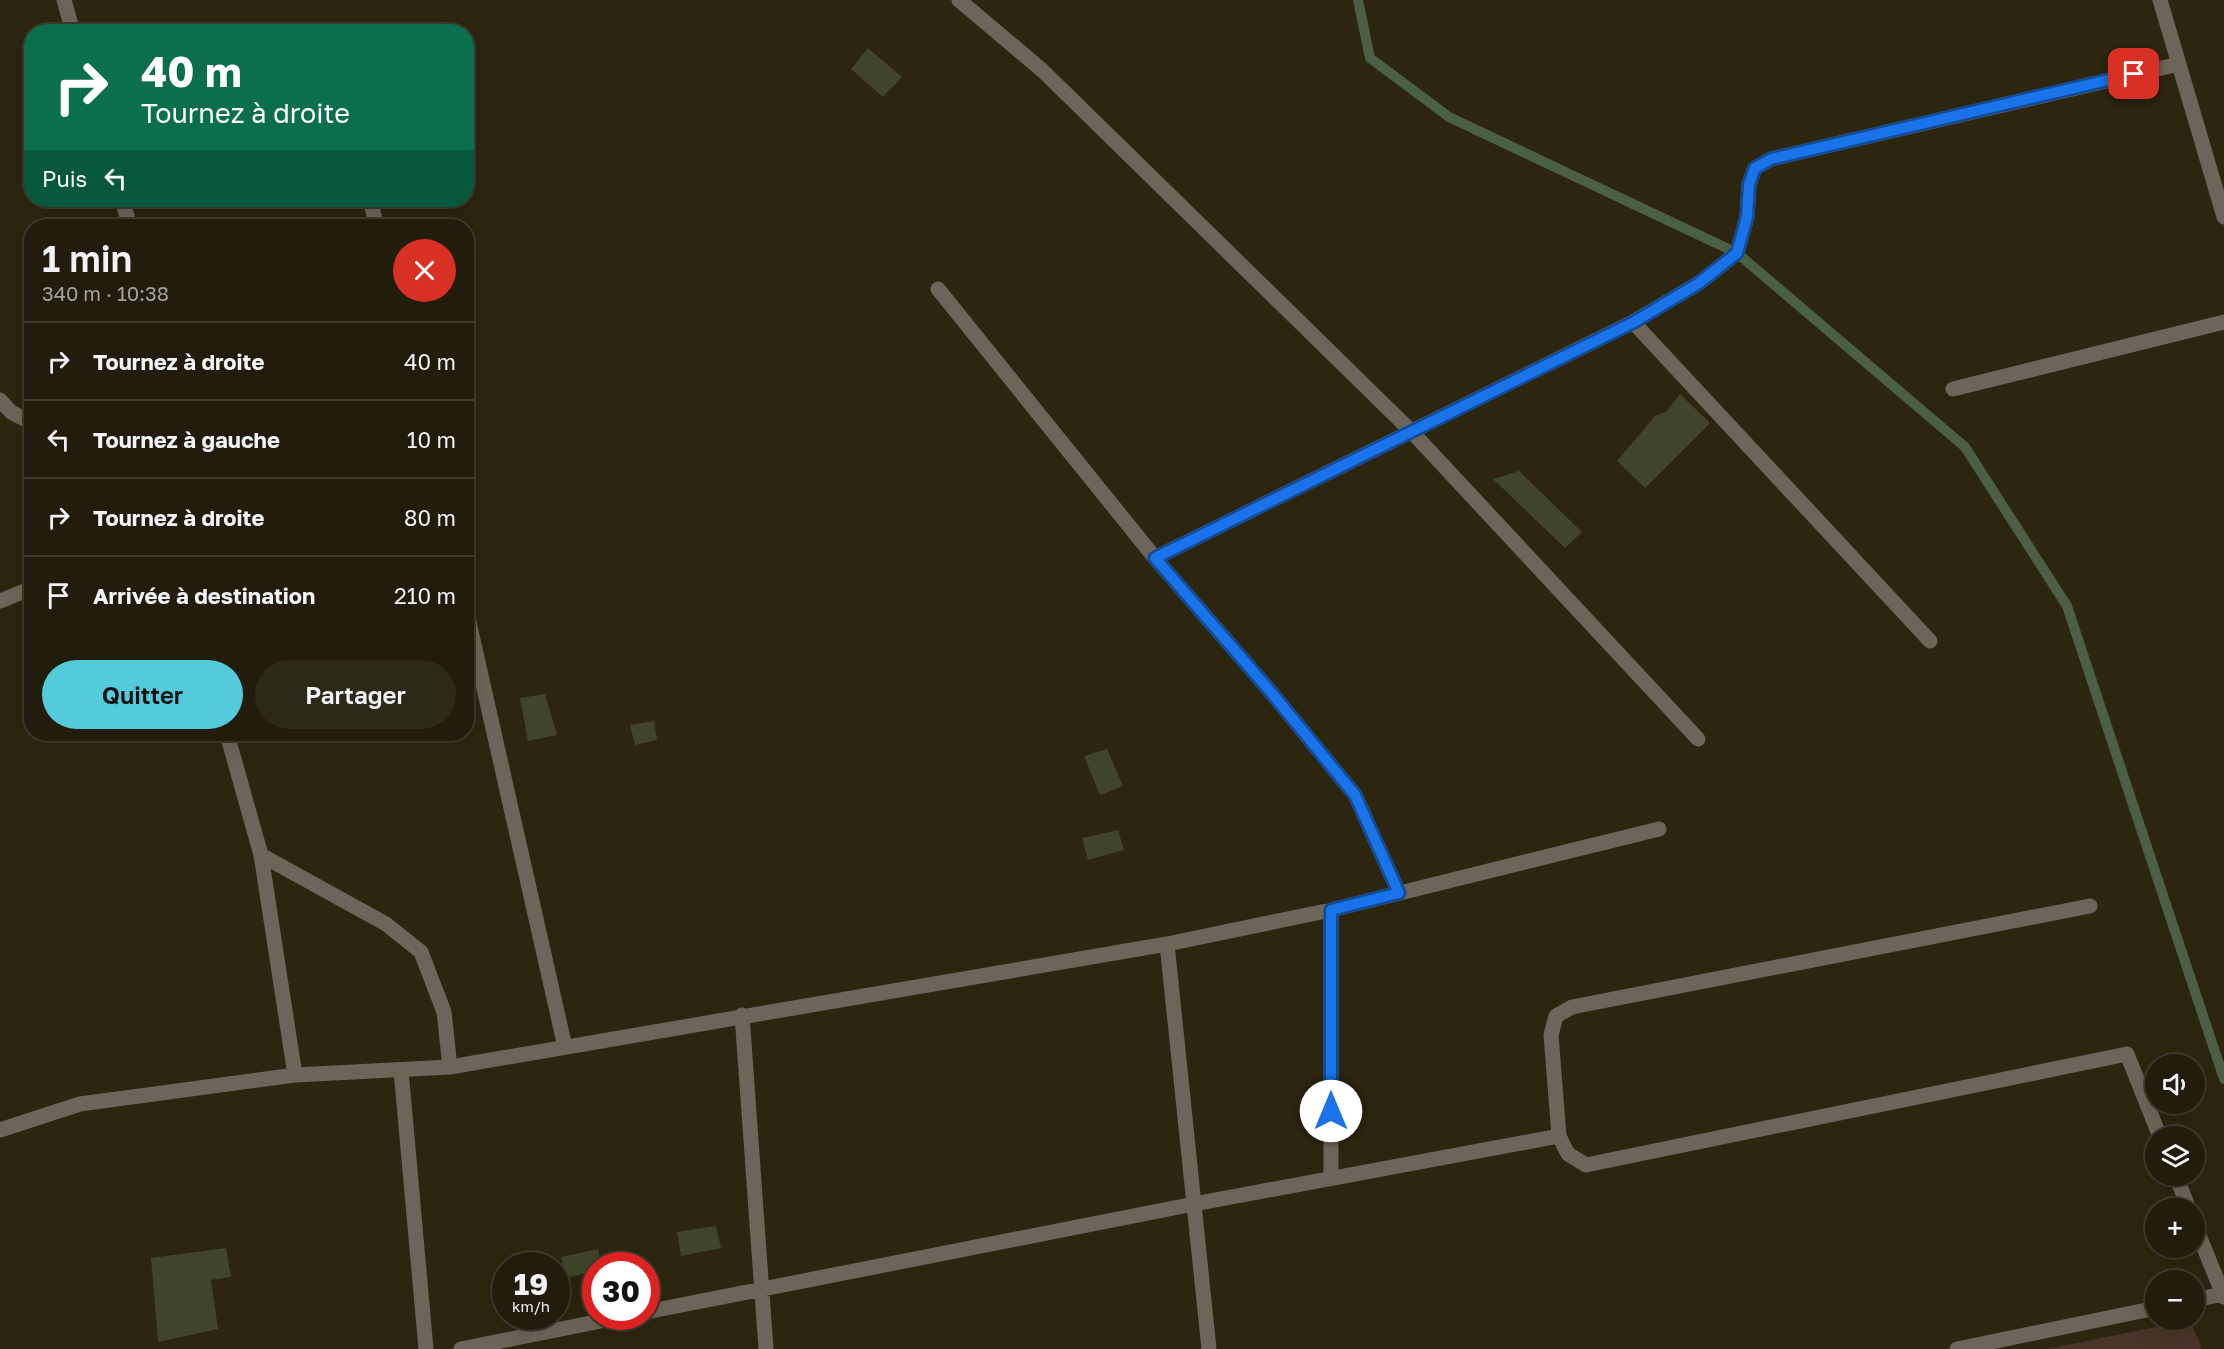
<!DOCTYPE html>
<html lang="fr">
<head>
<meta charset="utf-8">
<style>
	body { margin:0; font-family:"Golos Text",sans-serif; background:#2d2919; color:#f1f3f6; height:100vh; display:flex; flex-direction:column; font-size:22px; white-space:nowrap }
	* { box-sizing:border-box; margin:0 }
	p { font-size:20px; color:#a2a19d }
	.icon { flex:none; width:33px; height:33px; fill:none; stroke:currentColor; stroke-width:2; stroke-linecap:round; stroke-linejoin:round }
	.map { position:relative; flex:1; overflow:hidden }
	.panel { position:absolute; left:24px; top:219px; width:450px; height:522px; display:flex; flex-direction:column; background:#211c0b; border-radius:24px; box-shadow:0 6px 24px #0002,0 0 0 2px #3e3a2c }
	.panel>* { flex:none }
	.banner { position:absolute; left:24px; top:24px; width:450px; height:183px; border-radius:24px; box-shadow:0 6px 24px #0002,0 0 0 2px #3e3a2c; background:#0b6e4f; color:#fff; overflow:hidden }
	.controls { position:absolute; left:2145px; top:1054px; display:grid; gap:12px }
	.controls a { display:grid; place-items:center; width:60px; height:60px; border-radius:50%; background:#211c0b; box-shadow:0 6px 24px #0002,0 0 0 2px #3e3a2c; font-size:30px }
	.speed { position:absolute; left:492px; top:1252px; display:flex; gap:12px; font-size:30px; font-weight:700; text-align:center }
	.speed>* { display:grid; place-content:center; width:78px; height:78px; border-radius:50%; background:#211c0b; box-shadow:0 6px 24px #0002,0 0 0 2px #3e3a2c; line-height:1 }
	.speed small { font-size:15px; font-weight:400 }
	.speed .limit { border:9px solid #d22; background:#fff; color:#111 }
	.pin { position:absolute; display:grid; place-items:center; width:51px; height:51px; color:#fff; margin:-26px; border-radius:12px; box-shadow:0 3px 9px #0006 }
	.me { position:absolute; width:66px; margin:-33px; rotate:0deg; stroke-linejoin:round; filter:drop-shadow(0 0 4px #0008) }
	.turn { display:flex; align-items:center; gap:21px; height:126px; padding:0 18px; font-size:27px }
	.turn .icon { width:78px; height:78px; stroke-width:2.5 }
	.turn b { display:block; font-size:42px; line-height:51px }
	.then { display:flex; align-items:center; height:57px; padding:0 18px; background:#0003; gap:12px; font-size:22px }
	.round { display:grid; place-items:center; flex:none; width:63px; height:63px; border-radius:32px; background:#2d2919 }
	.head { display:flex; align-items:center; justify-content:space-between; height:102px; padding:0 18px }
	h1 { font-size:36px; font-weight:600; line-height:45px }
	.button { display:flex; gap:12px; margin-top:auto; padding:12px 18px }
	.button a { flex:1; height:69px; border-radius:36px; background:#53cbda; color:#111; font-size:24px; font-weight:600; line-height:69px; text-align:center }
	.button a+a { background:#2d2919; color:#f1f3f6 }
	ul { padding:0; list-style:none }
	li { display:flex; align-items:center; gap:18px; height:78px; padding:0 18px; border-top:2px solid #3e3a2c }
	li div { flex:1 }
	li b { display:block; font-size:22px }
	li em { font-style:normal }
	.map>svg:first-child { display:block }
</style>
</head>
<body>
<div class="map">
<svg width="2224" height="1349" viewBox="0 0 2224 1349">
	<rect width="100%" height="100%" fill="#2c250f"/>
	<path fill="#48342a" d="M2190,1320L2202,1349H2047Z"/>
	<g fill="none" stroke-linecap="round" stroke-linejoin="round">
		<path stroke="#4b5e46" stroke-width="10" d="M1358,0L1370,58L1449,117L1737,253L1965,447L2067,606L2224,1079"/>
	</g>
	<path fill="#404529" d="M868,48L902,77L883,97L851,69Z
		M1680,394L1710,423L1645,488L1617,461L1655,416L1666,412Z
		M1519,471L1582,532L1565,548L1493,479Z
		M545,694L557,735L528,741L520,698Z
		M654,721L657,740L635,745L630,725Z
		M1107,749L1123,786L1100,795L1084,756Z
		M1118,830L1124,850L1088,860L1082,838Z
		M716,1226L721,1248L681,1256L677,1232Z
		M226,1248L231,1277L211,1280L218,1329L158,1342L151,1258Z
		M598,1249L601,1266H596V1271L565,1278L561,1257Z"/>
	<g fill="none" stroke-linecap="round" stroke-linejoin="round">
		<path stroke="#6e655a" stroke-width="15" d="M64,0L73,32
			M959,0L1043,71L1412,432L1698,739
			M2160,0L2224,217
			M122,200L130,226
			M370,200L377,226
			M938,289L1155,558L1270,691L1355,795L1399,893
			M1633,322L1930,641
			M1953,389L2224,322
			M0,400L11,412L32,423
			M1155,558L1633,322L1699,283L1737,253L1747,217L1749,184L1755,168L1771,159L2179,64
			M0,601L32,588
			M466,609L565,1047
			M227,734L261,855L386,924L421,952L444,1012L450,1067
			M261,855L295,1075
			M2090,906L1572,1007L1556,1016L1551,1035L1559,1136L1568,1154L1586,1165L2127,1054L2160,1137
			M1167,944L1209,1349
			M742,1015L766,1349
			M401,1070L426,1349
			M0,1130L80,1104L295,1075L450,1067L1167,944L1331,910L1659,829
			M2176,1176L2189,1209
			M1331,1178V910
			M2194,1223L2224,1297
			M2194,1300L2223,1294
			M646,1312L1194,1204L1559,1136
			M461,1349L621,1317
			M1957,1349L2156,1308"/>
	</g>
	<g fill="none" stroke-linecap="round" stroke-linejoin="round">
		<defs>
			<path id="route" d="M1331,1111V910L1399,893L1355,795L1270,691L1155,558L1634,322L1699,283L1737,253L1747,217L1749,184L1755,168L1771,159L2134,74"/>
		</defs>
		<use href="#route" stroke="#114b97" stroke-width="15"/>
		<use href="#route" stroke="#1a73e8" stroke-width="10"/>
	</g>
</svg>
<div class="controls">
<a><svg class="icon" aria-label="sound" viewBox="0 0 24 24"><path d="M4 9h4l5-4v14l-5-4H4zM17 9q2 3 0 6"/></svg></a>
<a><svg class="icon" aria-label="layers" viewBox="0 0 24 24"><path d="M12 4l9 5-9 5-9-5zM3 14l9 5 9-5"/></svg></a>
<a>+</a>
<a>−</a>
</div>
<div class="speed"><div>19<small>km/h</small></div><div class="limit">30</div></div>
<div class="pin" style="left:2134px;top:74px;background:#d93025"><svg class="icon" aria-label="arrive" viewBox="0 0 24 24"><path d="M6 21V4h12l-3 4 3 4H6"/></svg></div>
<svg class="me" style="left:1331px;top:1111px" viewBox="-20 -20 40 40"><circle r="19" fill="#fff"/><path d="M0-13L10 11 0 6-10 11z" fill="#1a73e8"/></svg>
<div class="banner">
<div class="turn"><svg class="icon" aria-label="right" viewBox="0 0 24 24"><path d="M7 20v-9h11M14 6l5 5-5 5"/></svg><div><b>40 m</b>Tournez à droite</div></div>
<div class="then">Puis<svg class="icon" aria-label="left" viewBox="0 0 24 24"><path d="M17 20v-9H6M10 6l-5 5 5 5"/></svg></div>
</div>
<section class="panel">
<div class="head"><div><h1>1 min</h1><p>340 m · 10:38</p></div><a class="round" style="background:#d93025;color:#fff"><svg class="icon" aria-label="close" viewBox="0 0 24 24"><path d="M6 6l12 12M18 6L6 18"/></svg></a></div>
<ul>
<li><svg class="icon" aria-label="right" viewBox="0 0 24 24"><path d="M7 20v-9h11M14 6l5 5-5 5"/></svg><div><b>Tournez à droite</b></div><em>40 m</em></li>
<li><svg class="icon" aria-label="left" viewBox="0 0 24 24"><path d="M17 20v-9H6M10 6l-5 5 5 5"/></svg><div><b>Tournez à gauche</b></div><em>10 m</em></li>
<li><svg class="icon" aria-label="right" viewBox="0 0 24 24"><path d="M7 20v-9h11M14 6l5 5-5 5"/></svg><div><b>Tournez à droite</b></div><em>80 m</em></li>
<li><svg class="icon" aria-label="arrive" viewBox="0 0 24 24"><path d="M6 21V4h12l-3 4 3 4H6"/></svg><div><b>Arrivée à destination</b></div><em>210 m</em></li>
</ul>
<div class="button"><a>Quitter</a><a>Partager</a></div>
</section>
</div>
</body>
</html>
